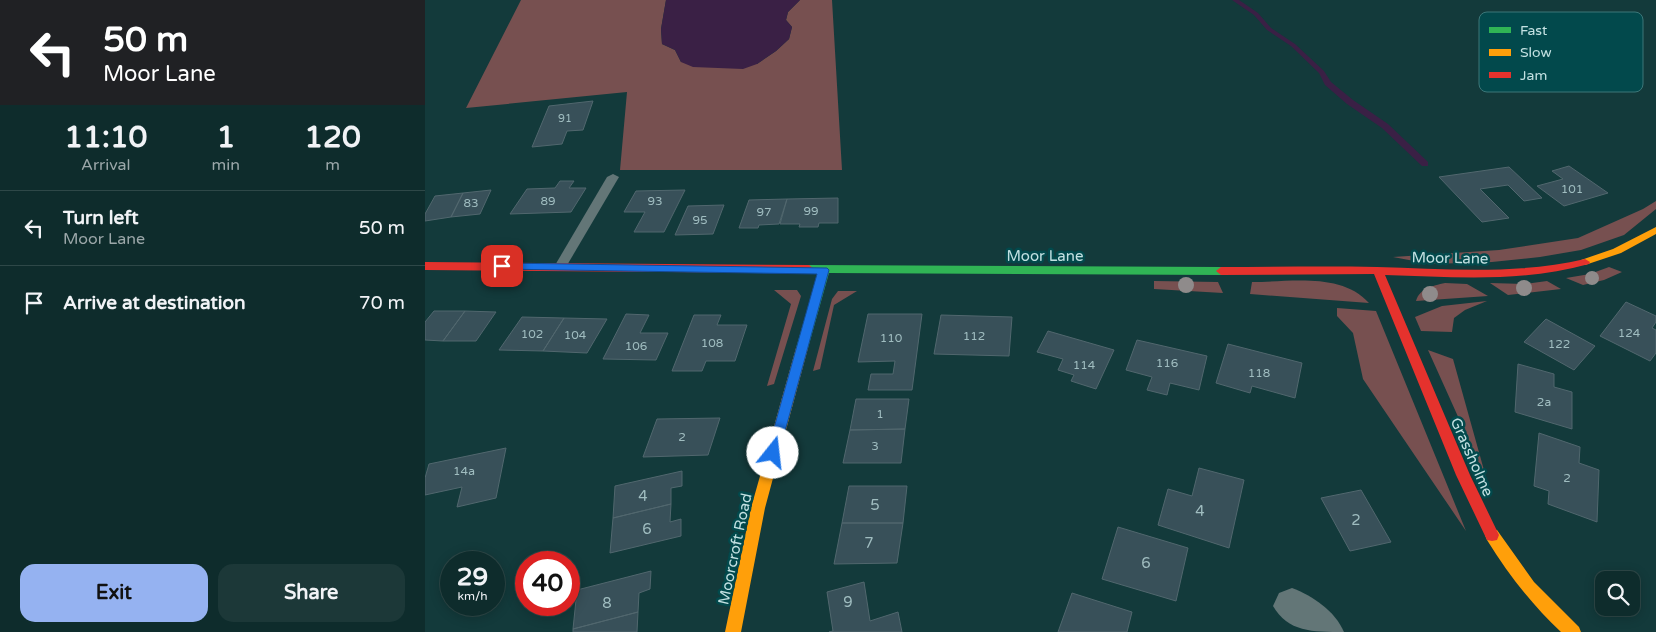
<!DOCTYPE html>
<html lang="en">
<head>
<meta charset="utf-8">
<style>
	body { margin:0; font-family:"Varela Round",sans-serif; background:#1c3838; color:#f1f3f6; height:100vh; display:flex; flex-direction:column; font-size:19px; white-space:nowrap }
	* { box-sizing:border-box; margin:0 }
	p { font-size:16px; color:#9ba7a9 }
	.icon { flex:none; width:28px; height:28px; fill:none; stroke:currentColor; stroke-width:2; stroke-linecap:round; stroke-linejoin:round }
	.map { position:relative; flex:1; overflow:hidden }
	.drawer { display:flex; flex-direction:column; background:#0e2c2c; width:425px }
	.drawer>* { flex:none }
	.banner { background:#202124; color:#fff; overflow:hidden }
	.tools { position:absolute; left:1170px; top:571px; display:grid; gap:10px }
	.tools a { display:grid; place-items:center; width:45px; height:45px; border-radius:10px; background:#0e2c2c; box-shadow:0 2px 12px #0003,0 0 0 1px #2e4848; font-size:25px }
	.speed { position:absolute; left:15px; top:551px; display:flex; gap:10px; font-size:25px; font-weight:700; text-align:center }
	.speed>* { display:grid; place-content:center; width:65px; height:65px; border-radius:50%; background:#0e2c2c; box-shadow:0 2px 12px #0003,0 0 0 1px #2e4848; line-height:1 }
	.speed small { font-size:12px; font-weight:400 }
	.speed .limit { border:8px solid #d22; background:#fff; color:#111 }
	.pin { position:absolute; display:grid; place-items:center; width:42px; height:42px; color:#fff; margin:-21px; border-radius:10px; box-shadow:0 2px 8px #0006 }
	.me { position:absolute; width:55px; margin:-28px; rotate:16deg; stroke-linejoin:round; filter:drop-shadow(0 0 4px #0008) }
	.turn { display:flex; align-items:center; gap:18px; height:105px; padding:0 20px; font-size:22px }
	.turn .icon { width:65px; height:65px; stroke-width:2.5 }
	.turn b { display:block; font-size:35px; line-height:42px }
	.eta { display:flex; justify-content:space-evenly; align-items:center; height:85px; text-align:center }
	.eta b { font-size:30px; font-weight:700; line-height:35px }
	.button { display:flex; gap:10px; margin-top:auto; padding:10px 20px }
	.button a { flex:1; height:58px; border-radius:15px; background:#95b2f1; color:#111; font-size:20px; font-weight:700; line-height:58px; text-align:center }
	.button a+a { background:#1c3838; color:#f1f3f6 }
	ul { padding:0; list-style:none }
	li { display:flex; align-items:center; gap:15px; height:75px; padding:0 20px; border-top:1px solid #2e4848 }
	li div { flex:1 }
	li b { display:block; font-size:19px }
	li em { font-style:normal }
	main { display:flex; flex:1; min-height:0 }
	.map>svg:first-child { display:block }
</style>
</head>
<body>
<main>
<section class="drawer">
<div class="banner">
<div class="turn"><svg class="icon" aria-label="left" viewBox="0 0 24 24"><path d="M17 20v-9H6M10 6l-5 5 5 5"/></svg><div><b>50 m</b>Moor Lane</div></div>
</div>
<div class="eta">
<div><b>11:10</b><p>Arrival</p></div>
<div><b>1</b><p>min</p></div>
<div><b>120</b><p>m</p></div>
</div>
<ul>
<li><svg class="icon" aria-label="left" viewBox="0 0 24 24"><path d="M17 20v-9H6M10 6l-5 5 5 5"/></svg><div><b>Turn left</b><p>Moor Lane</p></div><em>50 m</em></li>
<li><svg class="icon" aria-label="arrive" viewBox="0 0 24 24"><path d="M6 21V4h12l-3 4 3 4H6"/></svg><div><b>Arrive at destination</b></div><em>70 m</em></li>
</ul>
<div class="button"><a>Exit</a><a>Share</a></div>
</section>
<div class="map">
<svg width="1231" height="632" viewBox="0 0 1231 632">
	<rect width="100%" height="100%" fill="#133a3b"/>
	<path fill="#775050" d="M96,0H241L236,29L237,44L250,50L256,62L332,64L351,51L364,39L367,27L361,20L363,12L375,0H407L417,170H195L202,92L41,108Z
		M1231,201V209L1199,235L1156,250L1115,257L1067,262L1005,264L968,257L1074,250L1153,238L1218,209Z
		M1184,267L1197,272L1179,280L1158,285L1141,278L1165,274Z
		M729,281L793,282L798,293L729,289Z
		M1122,281L1136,289L1083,295L1065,283L1100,284Z
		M827,282C864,282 917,272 944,303L825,294Z
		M1020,283L1042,284L1063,296L991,301C995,288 1007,286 1020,283Z
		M349,290H372L376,296L349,384L342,386L366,304Z
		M413,291H432L409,305L395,369L388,371L407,299Z
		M1062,301L1040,310L1029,318L1027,332L996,331L990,317L1017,306Z
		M912,308L951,311L1041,531L938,379L928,333L912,316Z
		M1003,350L1028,359L1062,481Z"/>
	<path fill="#3a2045" d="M241,0H375L363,12L361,20L367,27L364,39L351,51L332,64L318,69L268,67L256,62L250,50L237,44L236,29Z"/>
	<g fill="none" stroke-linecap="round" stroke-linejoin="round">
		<path fill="#3a2045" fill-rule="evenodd" d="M807,0H814L833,13L846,28L870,44L899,71L906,82L928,100L963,124L1003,162V166H997L957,128L922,104L900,85L894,73L866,46L842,30L829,15Z"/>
	</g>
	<path fill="#385059" stroke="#51676e" d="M168,101L158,130L142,131L137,144L107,147L124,106Z
		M1144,166L1183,193L1139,206L1112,186L1138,179L1127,171Z
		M1084,167L1117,198L1099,201L1083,185L1055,189L1084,218L1057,222L1014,177Z
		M135,181H149L144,188H161L146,212L85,214L102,189L130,188Z
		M66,190L55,214L26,217L38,193Z
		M260,190L239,232H209L220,212H199L211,191Z
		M38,193L26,217L0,221V214L10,196Z
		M413,198V223H394L393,227H374L375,224H355L362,199Z
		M362,199L354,224L334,225L333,228H314L324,200Z
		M299,205L288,234L250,235L263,206Z
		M1201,302L1231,316V322L1227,328L1231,330V353L1225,361L1175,336Z
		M9,311H40L18,341L0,340V322Z
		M40,311L71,312L51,341H18Z
		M201,314L224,315L215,333H243L231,360L178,359Z
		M443,314H497L487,390H443L446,374H468L470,361L433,362Z
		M269,315H296L292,325H322L310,361H281L277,371H247Z
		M516,315L587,317L584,356L509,354Z
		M97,317L139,318L118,351L74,350Z
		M139,318L182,319L162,353L118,351Z
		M1121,319L1170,346L1149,370L1099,342Z
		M623,331L689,350L671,389L646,381L649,375L633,370L638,359L612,352Z
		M712,340L782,356L774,390L745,383L742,395L722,390L727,377L701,370Z
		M803,344L877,363L870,398L827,386L825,393L791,383Z
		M1093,364L1129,374V387L1147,392V429L1090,412Z
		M431,399H484L480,429L425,430Z
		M295,418L283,455L218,457L232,419Z
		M480,429L476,463H418L425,430Z
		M1114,433L1155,447L1154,463L1174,470L1172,522L1123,504L1124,491L1109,486Z
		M81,448L71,498L32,507L37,487L0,495V478L4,464Z
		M774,468L819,480L804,548L733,525L743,489L767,496Z
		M257,471V486L246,488V504L188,518L190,486Z
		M424,486H482L478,523H417Z
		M936,490L966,542L925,551L896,498Z
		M246,504L245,522L256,519V536L185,553L188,518Z
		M417,523H478L472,563L409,564Z
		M693,527L763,548L751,601L677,579Z
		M226,571L225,589L214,593L213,612L148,629L152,590Z
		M439,582L445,621L473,612L477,632H404L408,631L402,592Z
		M647,593L707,612L702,632H633Z
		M213,612L212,632H148V629Z"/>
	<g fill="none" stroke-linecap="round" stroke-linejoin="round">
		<path fill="#637677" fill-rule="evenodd" d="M188,174L194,177L141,267L135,271L130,270L129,267L182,177Z"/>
		<path fill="#637677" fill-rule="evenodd" d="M867,588C888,596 910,611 919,632C887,632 863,632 848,606L854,593Z"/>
		<path fill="#30b455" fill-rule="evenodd" d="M384,265L796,267L801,271L796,275L404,273L383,348L381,351H373L371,348L393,273L380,271L379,269L380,267Z"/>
		<path fill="#ff9f0a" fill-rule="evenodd" d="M1231,227V234L1196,253L1160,265L1155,262L1156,260L1188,249Z
			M377,344L381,345L383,348L340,508L316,632H300L326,508L371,348L373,345Z
			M1067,529L1072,530L1109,582L1154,627L1156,632H1136C1107,605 1083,574 1062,540L1060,535L1062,530Z"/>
		<path fill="#e5322d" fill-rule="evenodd" d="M1160,259L1165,262L1164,264C1097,283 1028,277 960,275L1045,475L1074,535L1072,540L1067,541L1062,540L1031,475L949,274L796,275L791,271L796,267C848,267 900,266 952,267C1022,269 1091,275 1160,259Z
			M0,262L384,265L389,269L384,273L0,270Z"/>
	</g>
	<g fill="#8f8b8b">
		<circle cx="1167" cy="278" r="7"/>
		<circle cx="761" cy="285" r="8"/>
		<circle cx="1099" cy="288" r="8"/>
		<circle cx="1005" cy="294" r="8"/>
	</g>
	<path fill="#1a73e8" stroke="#114b97" d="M77,263L402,268L404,270L353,457L348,459L344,457L342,453L392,274L74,269L72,266Z"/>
	<g text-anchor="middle" stroke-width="5" stroke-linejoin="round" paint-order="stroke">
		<g font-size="11" fill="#a0bdc0">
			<text x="140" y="122">91</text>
		</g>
		<g font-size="12" fill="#a0bdc0">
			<text x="1147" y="193">101</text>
			<text x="123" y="205">89</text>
			<text x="230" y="205">93</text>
			<text x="46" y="207">83</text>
			<text x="386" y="215">99</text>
			<text x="339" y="216">97</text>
			<text x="275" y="224">95</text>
			<text x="1204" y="337">124</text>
			<text x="107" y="338">102</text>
			<text x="150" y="339">104</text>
			<text x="549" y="340">112</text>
			<text x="466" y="342">110</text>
			<text x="287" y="347">108</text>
			<text x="1134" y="348">122</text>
			<text x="211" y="350">106</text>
			<text x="742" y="367">116</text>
			<text x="659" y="369">114</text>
			<text x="834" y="377">118</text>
			<text x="1119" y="406">2a</text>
			<text x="455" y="418">1</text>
			<text x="257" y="441">2</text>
			<text x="450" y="450">3</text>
			<text x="39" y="475">14a</text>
			<text x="1142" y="482">2</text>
		</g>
		<g font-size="15" fill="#c3e1e2" stroke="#02494c">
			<text x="620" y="261">Moor Lane</text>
			<text transform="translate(1025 258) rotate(1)" y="5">Moor Lane</text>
			<text transform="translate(1047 457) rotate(66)" y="5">Grassholme</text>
			<text transform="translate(310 549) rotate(-78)" y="5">Moorcroft Road</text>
		</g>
		<g font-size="15" fill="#a0bdc0">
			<text x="218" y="501">4</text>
			<text x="450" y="510">5</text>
			<text x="775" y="516">4</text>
			<text x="931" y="525">2</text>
			<text x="222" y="534">6</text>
			<text x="444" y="548">7</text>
			<text x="721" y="568">6</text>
			<text x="423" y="607">9</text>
			<text x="182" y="608">8</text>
		</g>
	</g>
	<rect x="1054" y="12" width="164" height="80" rx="8" fill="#02494c" stroke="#3c7779" stroke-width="1"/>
	<rect x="1064" y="27" width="22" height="6" fill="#30b455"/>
	<rect x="1064" y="49" width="22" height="7" fill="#ff9f0a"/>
	<rect x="1064" y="72" width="22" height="6" fill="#e5322d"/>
	<g font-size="14" fill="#c3e1e2">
		<text x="1095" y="35">Fast</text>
		<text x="1095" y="57">Slow</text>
		<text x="1095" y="80">Jam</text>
	</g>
</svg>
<div class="tools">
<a><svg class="icon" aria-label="search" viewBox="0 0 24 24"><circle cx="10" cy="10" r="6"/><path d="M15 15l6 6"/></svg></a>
</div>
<div class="speed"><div>29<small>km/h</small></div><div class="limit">40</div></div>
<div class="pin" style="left:77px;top:266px;background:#d93025"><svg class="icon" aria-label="arrive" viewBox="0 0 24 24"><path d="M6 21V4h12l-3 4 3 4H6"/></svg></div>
<svg class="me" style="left:348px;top:453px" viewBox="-20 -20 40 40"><circle r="19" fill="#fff"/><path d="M0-13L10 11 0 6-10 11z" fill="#1a73e8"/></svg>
</div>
</main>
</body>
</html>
